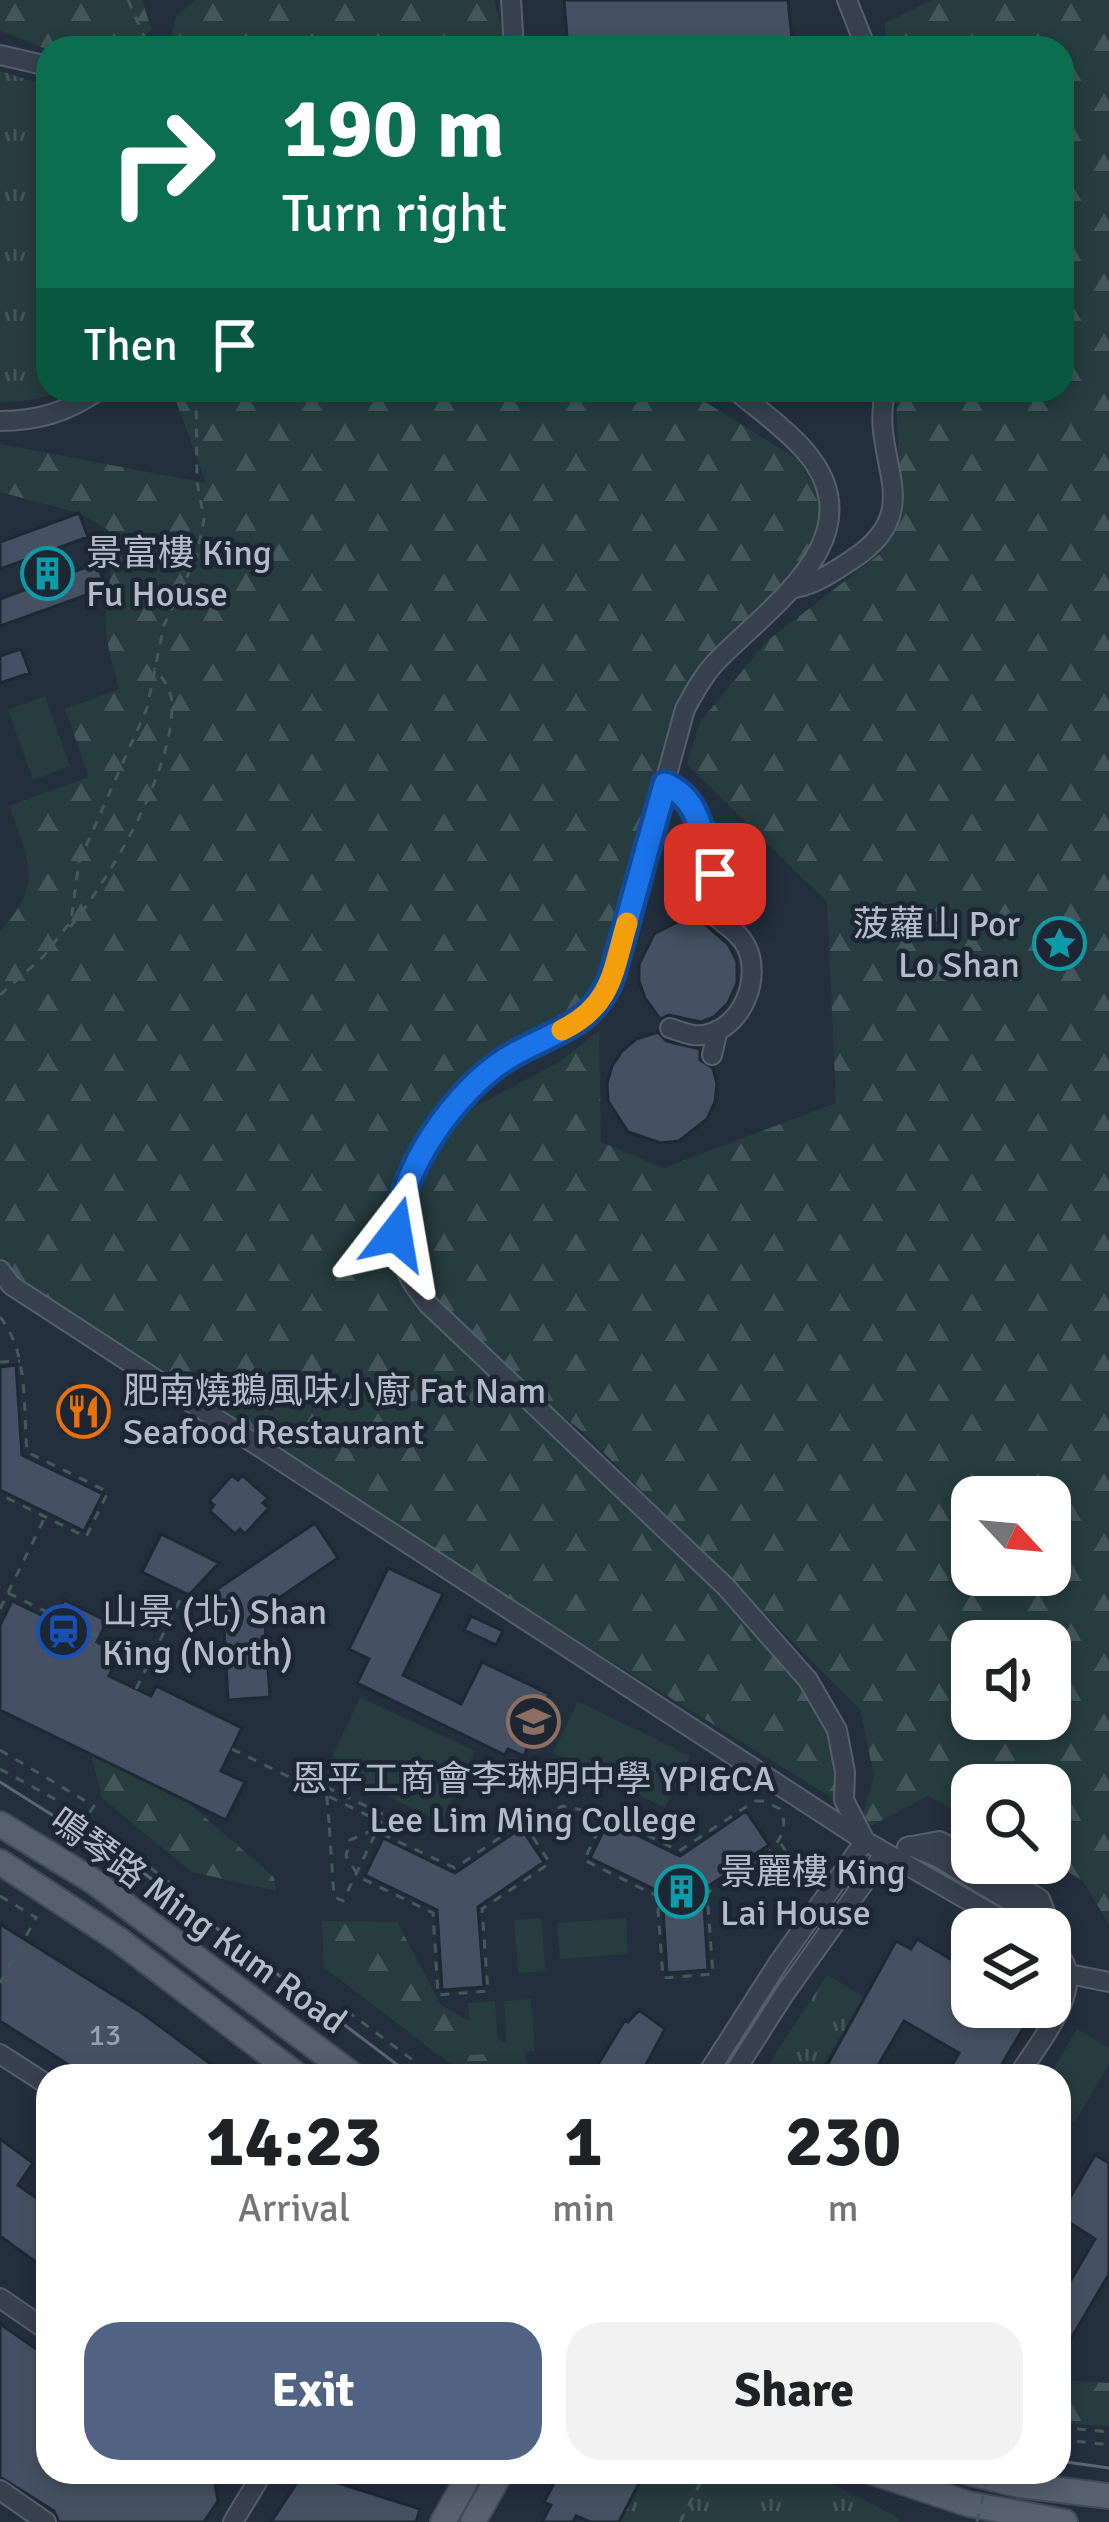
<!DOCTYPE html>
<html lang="en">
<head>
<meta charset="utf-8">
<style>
	body { margin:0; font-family:Signika,"Noto Sans TC",sans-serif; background:#f2f2f2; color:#202124; height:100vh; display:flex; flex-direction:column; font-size:45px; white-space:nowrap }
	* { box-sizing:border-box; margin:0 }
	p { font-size:39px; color:#757577 }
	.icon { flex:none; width:66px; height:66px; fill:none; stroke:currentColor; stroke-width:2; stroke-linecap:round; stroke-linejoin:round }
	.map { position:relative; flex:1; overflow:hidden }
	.details { position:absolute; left:36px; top:2064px; width:1035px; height:420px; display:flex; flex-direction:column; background:#fff; border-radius:36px; box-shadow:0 6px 18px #0003 }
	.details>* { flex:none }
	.top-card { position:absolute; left:36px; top:36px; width:1038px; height:366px; border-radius:36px; box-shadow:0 6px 18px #0003; background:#0b6e4f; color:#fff; overflow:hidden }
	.needle { width:78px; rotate:116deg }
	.controls { position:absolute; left:951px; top:1476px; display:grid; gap:24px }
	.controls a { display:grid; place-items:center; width:120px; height:120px; border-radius:24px; background:#fff; box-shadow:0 6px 18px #0003; font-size:60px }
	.pin { position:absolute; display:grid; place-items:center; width:102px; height:102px; color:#fff; margin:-51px; border-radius:24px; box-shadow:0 6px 18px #0006 }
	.me { position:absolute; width:132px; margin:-66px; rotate:14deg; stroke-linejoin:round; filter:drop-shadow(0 0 9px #0008) }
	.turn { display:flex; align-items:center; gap:42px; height:252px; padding:0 48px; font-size:54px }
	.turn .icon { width:156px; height:156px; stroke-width:2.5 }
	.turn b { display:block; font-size:84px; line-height:102px }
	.then { display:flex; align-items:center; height:114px; padding:0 48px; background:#0003; gap:24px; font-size:45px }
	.eta { display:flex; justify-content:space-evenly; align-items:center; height:204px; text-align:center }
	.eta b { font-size:72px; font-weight:800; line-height:84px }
	.cta { display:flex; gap:24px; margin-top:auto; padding:24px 48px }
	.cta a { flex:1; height:138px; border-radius:36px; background:#506383; color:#fff; font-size:48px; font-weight:800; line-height:138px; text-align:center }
	.cta a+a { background:#f2f2f2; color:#202124 }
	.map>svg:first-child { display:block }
</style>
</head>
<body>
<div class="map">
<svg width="1109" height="2522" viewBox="0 0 1109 2522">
	<defs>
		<pattern id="forest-firs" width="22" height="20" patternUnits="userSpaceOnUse" patternTransform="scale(3)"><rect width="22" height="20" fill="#263c3f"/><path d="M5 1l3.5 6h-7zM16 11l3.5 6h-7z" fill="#435659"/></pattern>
		<pattern id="park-tufts" width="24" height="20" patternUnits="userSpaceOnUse" patternTransform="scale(3)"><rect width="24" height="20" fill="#263c3f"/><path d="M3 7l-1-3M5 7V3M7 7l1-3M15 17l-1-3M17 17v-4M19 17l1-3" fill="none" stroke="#435659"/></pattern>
	</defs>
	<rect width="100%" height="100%" fill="#242f3e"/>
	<path fill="url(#forest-firs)" fill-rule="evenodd" d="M0,0H142L151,28L139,48L48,50L0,30Z
		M196,0H494L507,48H167L177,15Z
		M931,0H1109V1924L1082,1880L1050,1862V1785H972V1819L928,1796L857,1833L874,1776L860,1709L583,1432L440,1320L411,1273L407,1220L424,1170L467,1111L558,1063L599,1031L601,1142L664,1168L836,1103L827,902L687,764L700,722L767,641L880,554L900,493L896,390H1062V48H886L885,23ZM972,1497H1050V1575H972ZM972,1641H1050V1719H972Z
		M172,390H686L797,459L817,490L822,512L818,533L783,590L712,654L694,674L677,706L604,974C578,1028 534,1027 490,1060C461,1081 443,1107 425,1137C387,1199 371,1242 417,1306L720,1593L801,1685L827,1727L834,1750V1799L490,1586L17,1279L0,1257V931C44,884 29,860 9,806L89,777L65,709L119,689C112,663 104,638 106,610C109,581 116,559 108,530L79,513L0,492V444L206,483Z
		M91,1753L184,1799L274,1877L276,1891L192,1872L102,1798Z
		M322,1921L397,1922L441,2005L525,2054L529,2076H466L324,1967Z
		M1059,2380L1109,2383V2426L1059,2423Z"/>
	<path fill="url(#park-tufts)" d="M0,71L48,86V390H63C43,399 22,402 0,402Z
		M827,1975L864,1997L817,2076H761Z
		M645,2472H808L899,2518L898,2522H619Z"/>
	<path fill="#263c3f" d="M45,696L70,766L33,780L8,710Z
		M360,1697L475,1751L442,1822L327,1768Z
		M578,1701L690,1756L665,1808L553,1753Z
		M542,1918L545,1971L518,1973L514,1920Z
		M626,1918L628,1954L560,1959L557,1923Z
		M531,1999L535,2051L507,2053L504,2001Z
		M495,2001L499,2053L471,2055L468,2003Z
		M1077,2029L1109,2048V2064L1075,2122L1059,2112V2076H1049Z"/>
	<path fill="#455162" stroke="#1f2835" stroke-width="3" d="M564,0H788L793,48H568Z
		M79,513L88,537L0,569V542Z
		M97,563L106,588L0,626V599Z
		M21,649L30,673L0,683V656Z
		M685,918H698L728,944L737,961V983L728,1003L714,1017L701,1022L669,1015L660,1019L645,998L639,981V964L654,934Z
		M658,1032L666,1041L700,1049V1060L713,1068L717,1084L715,1102L707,1119L679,1141L661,1143L628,1132L608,1101L607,1083L612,1066L622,1051L636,1039Z
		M16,1365L22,1455L103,1494L84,1531L0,1490V1367Z
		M71,1384L105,1390L104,1397L111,1398L105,1432L98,1431L97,1438L62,1432L64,1425L57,1424L63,1390L70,1391Z
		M232,1475L238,1480L242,1475L268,1498L263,1503L269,1508L245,1534L240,1529L235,1534L210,1511L214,1505L209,1501Z
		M315,1523L338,1558L264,1608L270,1697L228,1700L223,1611L201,1600Z
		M161,1534L219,1563L189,1595L142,1572Z
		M388,1568L443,1594L403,1675L461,1704L482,1662L549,1694L524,1756L508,1749L505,1755L357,1683L369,1659L349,1649Z
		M64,1600L107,1621L97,1642L119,1653L109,1676L151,1696L156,1686L242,1728L221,1771L245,1782L226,1820L0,1710V1625L12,1601L54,1621Z
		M471,1616L503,1631L496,1645L464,1630Z
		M746,1811L769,1845L703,1890L708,1970L667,1973L662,1893L590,1858L608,1821L680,1856Z
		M521,1828L544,1862L478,1907L484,1987L442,1990L437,1910L365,1875L383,1838L455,1873Z
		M0,1924L142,2013L227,2076H86L0,2021Z
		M917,1939L972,1972V2007H1036L995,2076H946L959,2053L904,2021L872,2076H821L896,1941L911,1949Z
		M639,2010L665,2029L640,2076H591L625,2020L628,2022Z
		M0,2139L33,2163L18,2185L48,2206V2271L0,2236Z
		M1095,2155L1109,2163V2274L1059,2359V2280L1068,2285L1095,2239L1059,2216Z
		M0,2324L48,2357V2472H213L218,2501L204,2522H59L54,2511L0,2477Z
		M304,2472L420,2509L416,2522H271Z
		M560,2472H645L619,2522H590L576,2516L573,2522H542L551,2505L544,2502Z"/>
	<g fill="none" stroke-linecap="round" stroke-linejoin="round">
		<defs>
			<path id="minor" d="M511,0L514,48
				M847,0L866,48
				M0,55L48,66
				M735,390C758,409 785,428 805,451C879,537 767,608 715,663C702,677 694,693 685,709L612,976C591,1033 536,1036 492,1069C467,1087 449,1113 433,1139C396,1199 377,1245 429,1305L726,1587L808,1680L837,1730L845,1772L844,1800L865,1841
				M0,421C37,421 68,412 99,390
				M795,588C816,584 835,571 853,559C931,508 867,458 886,390
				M665,784C714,806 701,860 705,905C716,921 737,928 746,946C762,977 743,1026 708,1034C695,1038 682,1032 670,1028
				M707,857L720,883L733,896
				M712,1055L718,1030
				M0,1270L11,1285L865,1841L1018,1929
				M910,1846L939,1858L1051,1926
				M907,1847L939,1841L972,1857
				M982,1863L1040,1899L1051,1928
				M1069,1974L1109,1982
				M0,2054L48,2085
				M706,2076L779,1962L865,1841
				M732,2076L785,1993L885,1853
				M1018,2076C1038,2043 1096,1978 1050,1947
				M0,2298L48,2331
				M0,2490L46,2522
				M233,2522L263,2472"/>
			<path id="major" d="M0,1824L93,1881L354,2076
				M0,1862L119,1940L298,2076
				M872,2472L969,2504L1065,2522
				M965,2472L1020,2485L1109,2496
				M443,2522L471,2472
				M473,2522L501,2472"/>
		</defs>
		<use href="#minor" stroke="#565f6c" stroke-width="22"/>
		<use href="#major" stroke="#414a57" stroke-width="28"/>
		<path stroke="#44595c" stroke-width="3" stroke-dasharray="9 9" stroke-linecap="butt" d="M128,0L149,48
			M70,927C111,877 170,776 172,709C173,693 165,680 154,668
			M0,995L43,957L71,921L79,862L147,708L164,625L197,556L204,519L197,482L196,390
			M0,1317C29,1353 23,1407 27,1452L108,1492L86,1537L5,1497L0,1500
			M0,1362L20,1361
			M8,1593L150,1662
			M136,1689L184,1592
			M0,1750L94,1806L88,1815
			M0,1769L75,1810L190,1898
			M755,1801H764L780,1809C800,1848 734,1874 707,1893L713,1974L663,1978L657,1896L584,1860L606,1815L679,1851Z
			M524,1821L563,1806L606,1815
			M523,1822L550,1863L482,1909L488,1991L438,1995L433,1913L359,1877L346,1856L350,1840L373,1830L455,1868Z
			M329,1823L326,1787L389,1817L382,1830
			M781,1844L809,1886
			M0,1896L35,1917
			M0,1983L37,1916
			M347,2011L434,2076
			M1059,2427L1109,2432
			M1059,2439L1109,2445
			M680,2522L706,2472"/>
		<use href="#minor" stroke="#38414e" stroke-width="18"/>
		<use href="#major" stroke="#56606e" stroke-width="24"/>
		<path stroke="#5a6575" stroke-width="3" d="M0,1782L141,1871L412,2076
			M1059,2461L1109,2468"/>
		<path stroke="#44595c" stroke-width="3" stroke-dasharray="9 9" stroke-linecap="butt" d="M0,1609L47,1513
			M232,1749L381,1822L343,1901L334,1897L329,1823
			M977,2522L989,2472"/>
	</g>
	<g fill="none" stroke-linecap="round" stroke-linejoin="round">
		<defs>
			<path id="route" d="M396,1234C398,1172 455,1091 506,1059C549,1032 592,1029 612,976L665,784C704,801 700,840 715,874"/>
		</defs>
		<use href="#route" stroke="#114b97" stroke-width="30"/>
		<use href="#route" stroke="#1a73e8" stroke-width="21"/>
		<path stroke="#f59e0b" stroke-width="21" d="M562,1030C612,1006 613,971 627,923"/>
	</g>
	<defs>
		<symbol id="building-ring" viewBox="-11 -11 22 22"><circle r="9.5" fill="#1d2633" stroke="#0f9aa8" stroke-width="1.5"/><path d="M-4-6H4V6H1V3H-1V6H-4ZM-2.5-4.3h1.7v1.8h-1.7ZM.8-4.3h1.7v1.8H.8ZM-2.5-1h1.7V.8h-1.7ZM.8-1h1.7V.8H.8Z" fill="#0f9aa8"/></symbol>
		<symbol id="sight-ring" viewBox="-11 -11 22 22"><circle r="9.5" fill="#1d2633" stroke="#0f9aa8" stroke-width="1.5"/><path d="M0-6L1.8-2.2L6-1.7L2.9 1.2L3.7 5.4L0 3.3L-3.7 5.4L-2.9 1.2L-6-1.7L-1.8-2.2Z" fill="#0f9aa8"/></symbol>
		<symbol id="restaurant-ring" viewBox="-11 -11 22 22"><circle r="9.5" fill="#1d2633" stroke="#e8710a" stroke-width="1.5"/><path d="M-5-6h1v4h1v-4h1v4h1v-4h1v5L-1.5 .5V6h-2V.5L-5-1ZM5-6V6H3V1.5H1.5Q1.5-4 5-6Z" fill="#e8710a"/></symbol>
		<symbol id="station-ring" viewBox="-11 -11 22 22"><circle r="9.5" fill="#1d2633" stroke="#1a4fb4" stroke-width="1.5"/><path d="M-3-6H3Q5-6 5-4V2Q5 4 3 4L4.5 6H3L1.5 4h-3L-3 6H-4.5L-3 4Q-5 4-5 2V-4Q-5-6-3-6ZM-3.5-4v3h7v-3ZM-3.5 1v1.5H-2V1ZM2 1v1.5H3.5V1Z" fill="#1a4fb4"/></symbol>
		<symbol id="school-ring" viewBox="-11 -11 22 22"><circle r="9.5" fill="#1d2633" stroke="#8d6e63" stroke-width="1.5"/><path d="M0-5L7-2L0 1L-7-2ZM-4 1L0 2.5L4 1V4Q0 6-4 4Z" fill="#8d6e63"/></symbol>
	</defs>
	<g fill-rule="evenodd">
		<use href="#building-ring" x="18" y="544" width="59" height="59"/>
		<use href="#sight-ring" x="1030" y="914" width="59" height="59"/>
		<use href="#restaurant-ring" x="54" y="1382" width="59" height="59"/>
		<use href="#station-ring" x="34" y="1602" width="59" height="59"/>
		<use href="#school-ring" x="504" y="1692" width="59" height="59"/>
		<use href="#building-ring" x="652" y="1862" width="59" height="59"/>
	</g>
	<g text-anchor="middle" stroke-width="9" stroke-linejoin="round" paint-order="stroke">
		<g font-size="30" fill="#98a1af">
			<text x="105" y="2045">13</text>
		</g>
		<g font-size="36" fill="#b4bcc9" stroke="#1d2633" text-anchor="start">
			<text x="86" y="565">景富樓 King<tspan x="86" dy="41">Fu House</tspan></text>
			<text x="1020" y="936" text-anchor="end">菠蘿山 Por<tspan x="1020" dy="41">Lo Shan</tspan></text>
			<text x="123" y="1403">肥南燒鵝風味小廚 Fat Nam<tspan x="123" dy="41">Seafood Restaurant</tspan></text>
			<text x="102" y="1624">山景 (北) Shan<tspan x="102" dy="41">King (North)</tspan></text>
			<text x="533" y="1791" text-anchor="middle">恩平工商會李琳明中學 YPI&amp;CA<tspan x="533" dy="41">Lee Lim Ming College</tspan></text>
			<text x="720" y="1884">景麗樓 King<tspan x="720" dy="41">Lai House</tspan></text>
		</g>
		<g font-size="36" fill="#b4bcc9" stroke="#1d2633">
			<text transform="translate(199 1920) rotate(36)" y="13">鳴琴路 Ming Kum Road</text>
		</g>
	</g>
</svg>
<div class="controls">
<a><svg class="needle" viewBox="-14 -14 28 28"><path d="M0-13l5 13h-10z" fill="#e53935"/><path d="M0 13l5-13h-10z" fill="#757577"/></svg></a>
<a><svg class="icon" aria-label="sound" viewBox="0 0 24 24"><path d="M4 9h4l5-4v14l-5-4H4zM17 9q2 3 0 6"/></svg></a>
<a><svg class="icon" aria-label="search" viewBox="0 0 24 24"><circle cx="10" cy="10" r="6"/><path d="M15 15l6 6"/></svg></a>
<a><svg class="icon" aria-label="layers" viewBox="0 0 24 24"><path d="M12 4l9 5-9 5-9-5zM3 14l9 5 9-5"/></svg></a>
</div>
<div class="pin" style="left:715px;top:874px;background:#d93025"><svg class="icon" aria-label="arrive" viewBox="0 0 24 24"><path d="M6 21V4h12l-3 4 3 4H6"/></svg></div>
<svg class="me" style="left:396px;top:1234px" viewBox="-20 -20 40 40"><path d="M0-17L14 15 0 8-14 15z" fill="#1a73e8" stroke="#fff" stroke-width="4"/></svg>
<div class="top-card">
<div class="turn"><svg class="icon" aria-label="right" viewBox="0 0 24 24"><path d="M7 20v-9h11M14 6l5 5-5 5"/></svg><div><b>190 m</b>Turn right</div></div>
<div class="then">Then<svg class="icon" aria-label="arrive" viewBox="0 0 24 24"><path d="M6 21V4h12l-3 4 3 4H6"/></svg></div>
</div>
<section class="details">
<div class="eta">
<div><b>14:23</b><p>Arrival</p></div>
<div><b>1</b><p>min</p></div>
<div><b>230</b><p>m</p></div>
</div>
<div class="cta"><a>Exit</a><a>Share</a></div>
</section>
</div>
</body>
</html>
